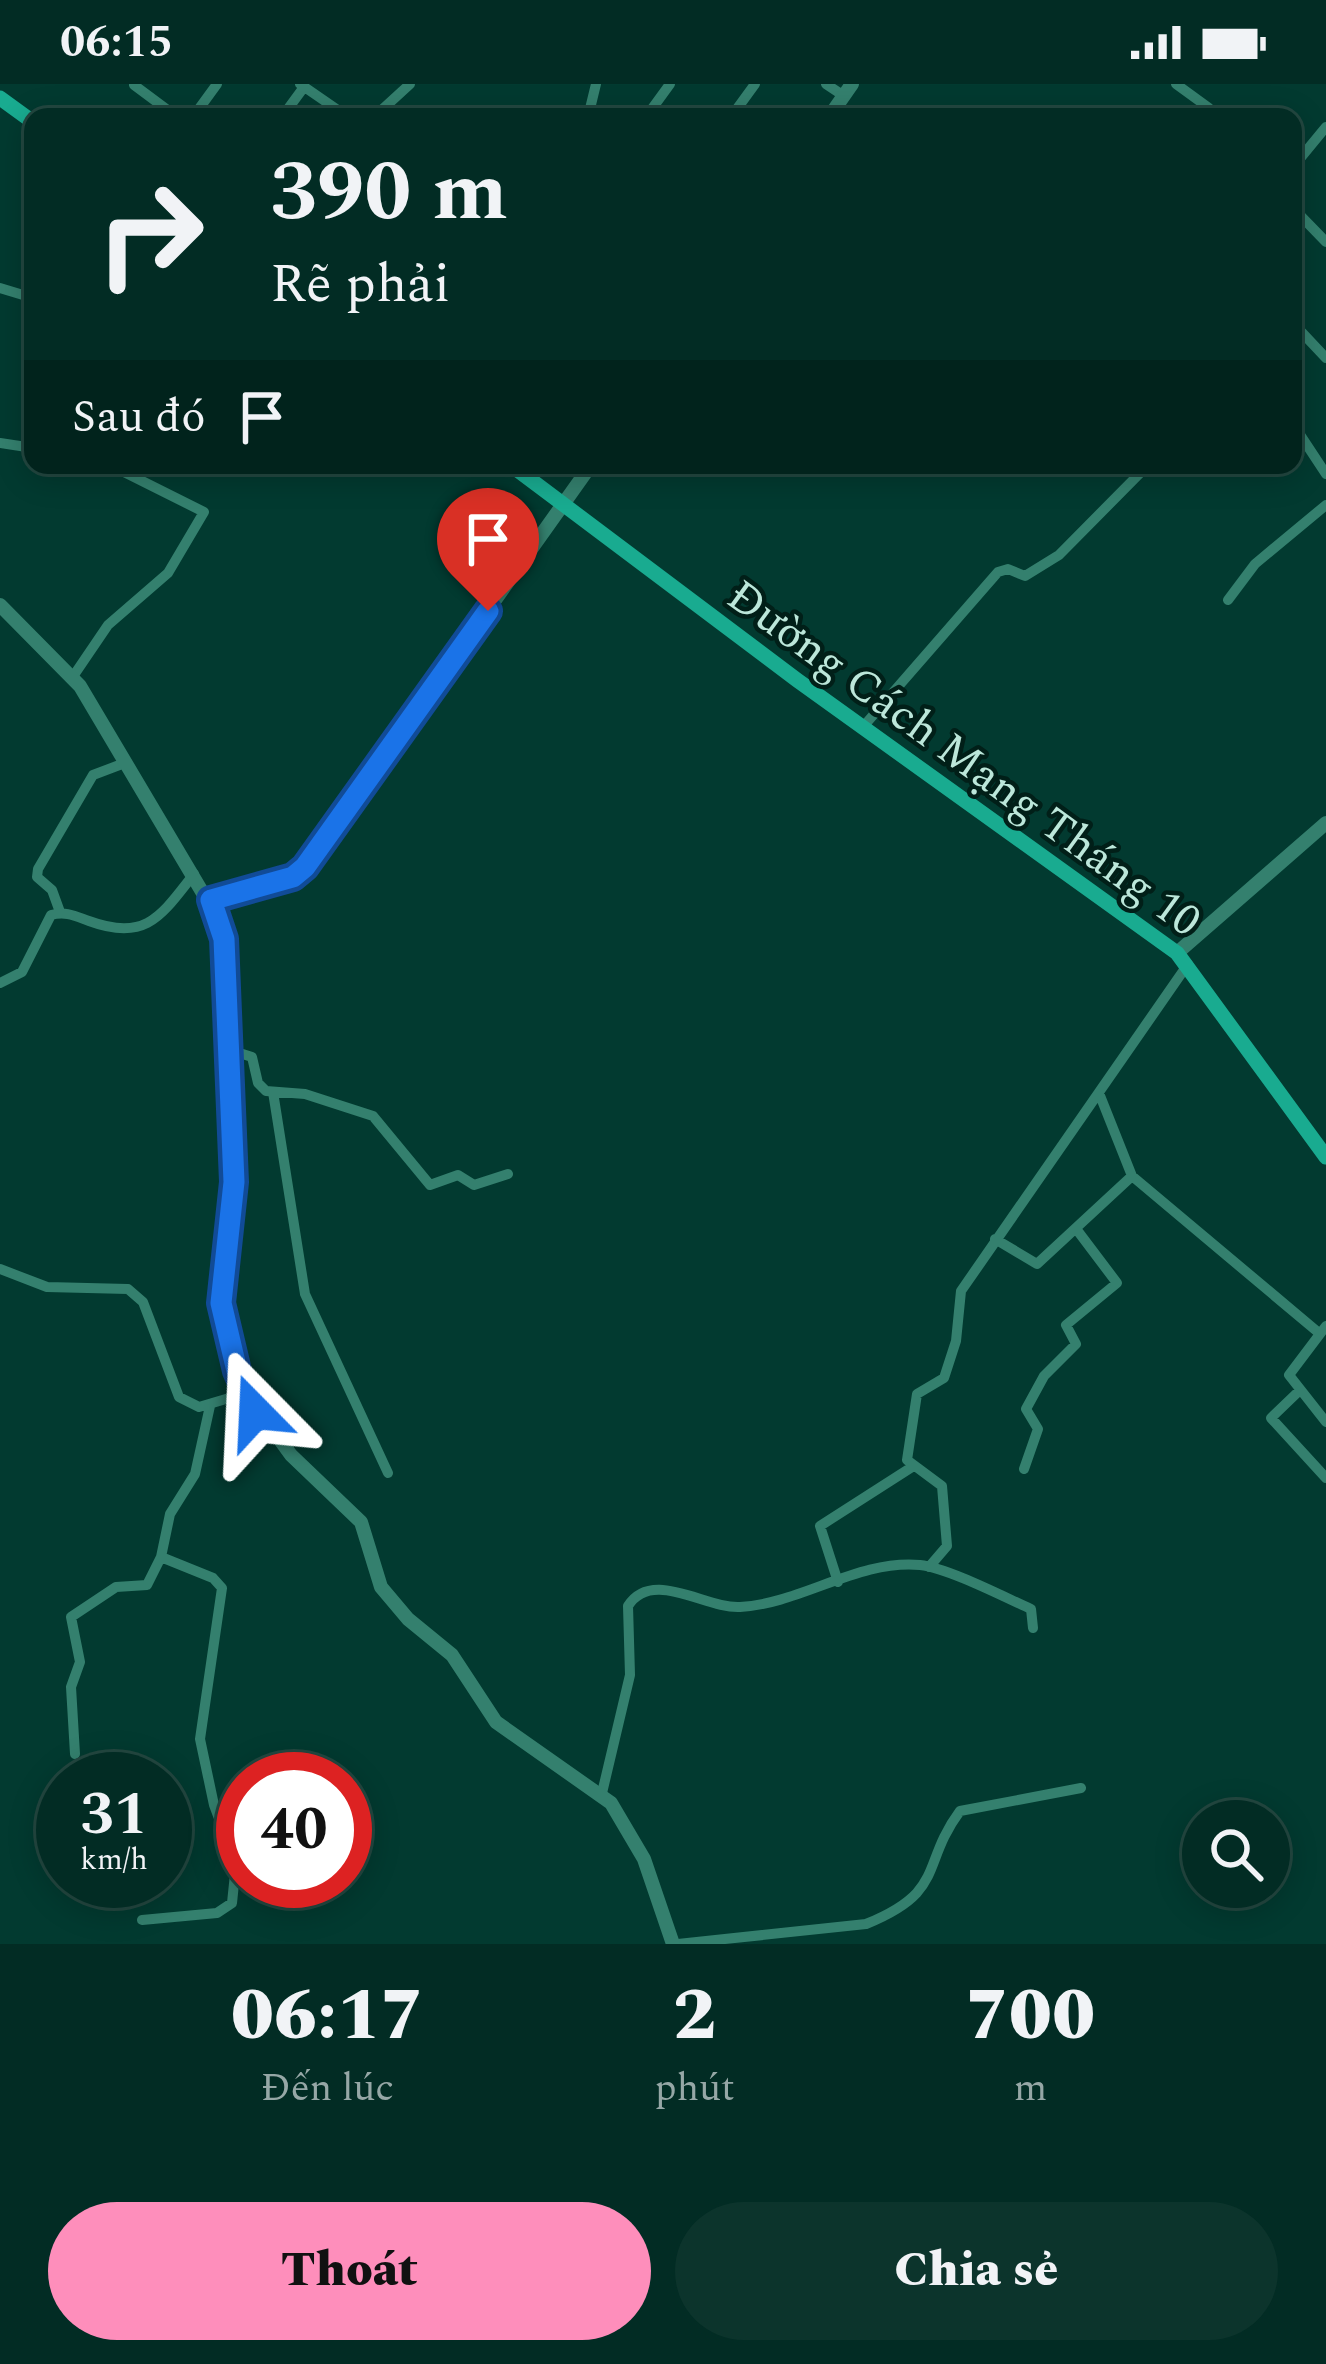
<!DOCTYPE html>
<html lang="vi">
<head>
<meta charset="utf-8">
<style>
	body { margin:0; font-family:Spectral,serif; background:#0c342c; color:#f1f3f6; height:100vh; display:flex; flex-direction:column; font-size:45px; white-space:nowrap }
	* { box-sizing:border-box; margin:0 }
	p { font-size:39px; color:#96a7a6 }
	.icon { flex:none; width:66px; height:66px; fill:none; stroke:currentColor; stroke-width:2; stroke-linecap:round; stroke-linejoin:round }
	.map { position:relative; height:1860px; overflow:hidden }
	.panel { display:flex; flex-direction:column; background:#022c24; flex:1 }
	.panel>* { flex:none }
	.hud { position:absolute; left:24px; top:24px; width:1278px; height:366px; border-radius:24px; box-shadow:0 6px 30px #0003,0 0 0 3px #234841; background:#022c24; color:#f1f3f6; overflow:hidden }
	.tools { position:absolute; left:1182px; top:1716px; display:grid; gap:24px }
	.tools a { display:grid; place-items:center; width:108px; height:108px; border-radius:50%; background:#022c24; box-shadow:0 6px 30px #0003,0 0 0 3px #234841; font-size:60px }
	.speed { position:absolute; left:36px; top:1668px; display:flex; gap:24px; font-size:60px; font-weight:700; text-align:center }
	.speed>* { display:grid; place-content:center; width:156px; height:156px; border-radius:50%; background:#022c24; box-shadow:0 6px 30px #0003,0 0 0 3px #234841; line-height:1 }
	.speed small { font-size:30px; font-weight:400 }
	.speed .limit { border:18px solid #d22; background:#fff; color:#111 }
	.pin { position:absolute; display:grid; place-items:center; width:102px; height:102px; color:#fff; margin:-123px -51px; border-radius:50% 50% 50% 0; rotate:-45deg; box-shadow:0 0 12px #0007 }
	.pin .icon { rotate:45deg }
	.me { position:absolute; width:132px; margin:-66px; rotate:339deg; stroke-linejoin:round; filter:drop-shadow(0 0 9px #0008) }
	.turn { display:flex; align-items:center; gap:42px; height:252px; padding:0 48px; font-size:54px }
	.turn .icon { width:156px; height:156px; stroke-width:2.5 }
	.turn b { display:block; font-size:84px; line-height:102px }
	.then { display:flex; align-items:center; height:114px; padding:0 48px; background:#0003; gap:24px; font-size:45px }
	.eta { display:flex; justify-content:space-evenly; align-items:center; height:204px; text-align:center }
	.eta b { font-size:72px; font-weight:800; line-height:84px }
	.button { display:flex; gap:24px; margin-top:auto; padding:24px 48px }
	.button a { flex:1; height:138px; border-radius:72px; background:#fe8ebb; color:#111; font-size:48px; font-weight:800; line-height:138px; text-align:center }
	.button a+a { background:#0c342c; color:#f1f3f6 }
	.status { display:flex; justify-content:space-between; align-items:center; height:84px; padding:0 60px; background:#022c24; direction:ltr }
	.status svg { height:33px; fill:currentColor }
	.map>svg:first-child { display:block }
</style>
</head>
<body>
<div class="status"><b>06:15</b><svg viewBox="0 0 49 12"><path d="M0 12V9h3v3zM5 12V6h3v6zM10 12V3h3v9zM15 12V0h3v12zM26 1h20v11H26zM47 4h2v5h-2z"/></svg></div>
<div class="map">
<svg width="1326" height="1860" viewBox="0 0 1326 1860">
	<rect width="100%" height="100%" fill="#023a30"/>
	<g fill="none" stroke-linecap="round" stroke-linejoin="round">
		<path stroke="#34806e" stroke-width="10" d="M300,0L348,33
			M826,0L844,12
			M1176,0L1209,24L1202,33
			M134,1L177,33
			M193,33L217,0
			M282,33L304,3
			M374,33L410,0
			M588,33L596,0
			M646,33L670,0
			M731,33L755,0
			M1293,83L1326,43
			M1295,126L1326,158
			M0,204L33,214
			M1293,239L1326,274
			M31,253L33,244
			M1293,340L1326,390
			M0,359L33,364
			M1228,516L1255,480L1326,421
			M72,594L108,541L168,489L204,428L110,381
			M862,644L998,488L1008,485L1025,492L1059,471L1148,381
			M60,828L52,806L37,793L38,785L93,691L122,680
			M0,899L22,888L51,831C66,827 75,832 89,837C146,858 161,832 194,790
			M230,966L252,973L258,999L266,1007L305,1010L373,1032L430,1101L458,1091L474,1101L508,1090
			M273,1008L305,1210L388,1389
			M1099,1009L1132,1092L1319,1249
			M995,1155L1037,1180L1132,1092
			M0,1185L47,1203L128,1205L143,1218L179,1313L199,1323L246,1309
			M1326,1242L1289,1291L1326,1338
			M1298,1308L1271,1334L1326,1394
			M1024,1385L1038,1345L1026,1325L1044,1292L1076,1260L1066,1241L1117,1199L1077,1146
			M929,1483L947,1462L942,1402L907,1376L917,1310L944,1294L956,1257L961,1207L1188,880
			M838,1498L820,1442L912,1383
			M75,1670L71,1603L80,1578L71,1533L116,1503L147,1501L161,1473L170,1430L195,1390L210,1322
			M602,1709L630,1591L628,1522C652,1484 706,1525 740,1523C800,1520 859,1475 920,1481C948,1484 1004,1513 1031,1525L1033,1544
			M142,1836L217,1829L232,1819L236,1780L214,1721L200,1655L222,1504L213,1494L161,1473
			M678,1860L866,1840C947,1807 920,1781 960,1727L1081,1704"/>
		<path stroke="#34806e" stroke-width="14" d="M829,33L852,0
			M0,521L80,602L220,838L234,1098L221,1219L246,1309L291,1371L361,1438L381,1503L408,1535L452,1571L496,1638L611,1719L644,1775L673,1860
			M210,816L293,793L305,783L591,381
			M1177,869L1326,739"/>
		<path stroke="#19ab90" stroke-width="15" d="M0,14L33,38
			M511,381L797,596L1177,869L1326,1073"/>
	</g>
	<g fill="none" stroke-linecap="round" stroke-linejoin="round">
		<defs>
			<path id="route" d="M255,1328L237,1287L221,1219L234,1098L224,855L211,816L293,793L305,783L488,527"/>
		</defs>
		<use href="#route" stroke="#114b97" stroke-width="30"/>
		<use href="#route" stroke="#1a73e8" stroke-width="21"/>
	</g>
	<g text-anchor="middle" stroke-width="9" stroke-linejoin="round" paint-order="stroke">
		<g font-size="45" fill="#bce7da" stroke="#011f18">
			<text transform="translate(965 673) rotate(36)" y="16">Đường Cách Mạng Tháng 10</text>
		</g>
	</g>
</svg>
<div class="tools">
<a><svg class="icon" aria-label="search" viewBox="0 0 24 24"><circle cx="10" cy="10" r="6"/><path d="M15 15l6 6"/></svg></a>
</div>
<div class="speed"><div>31<small>km/h</small></div><div class="limit">40</div></div>
<div class="pin" style="left:488px;top:527px;background:#d93025"><svg class="icon" aria-label="arrive" viewBox="0 0 24 24"><path d="M6 21V4h12l-3 4 3 4H6"/></svg></div>
<svg class="me" style="left:255px;top:1328px" viewBox="-20 -20 40 40"><path d="M0-17L14 15 0 8-14 15z" fill="#1a73e8" stroke="#fff" stroke-width="4"/></svg>
<div class="hud">
<div class="turn"><svg class="icon" aria-label="right" viewBox="0 0 24 24"><path d="M7 20v-9h11M14 6l5 5-5 5"/></svg><div><b>390 m</b>Rẽ phải</div></div>
<div class="then">Sau đó<svg class="icon" aria-label="arrive" viewBox="0 0 24 24"><path d="M6 21V4h12l-3 4 3 4H6"/></svg></div>
</div>
</div>
<section class="panel">
<div class="eta">
<div><b>06:17</b><p>Đến lúc</p></div>
<div><b>2</b><p>phút</p></div>
<div><b>700</b><p>m</p></div>
</div>
<div class="button"><a>Thoát</a><a>Chia sẻ</a></div>
</section>
</body>
</html>
